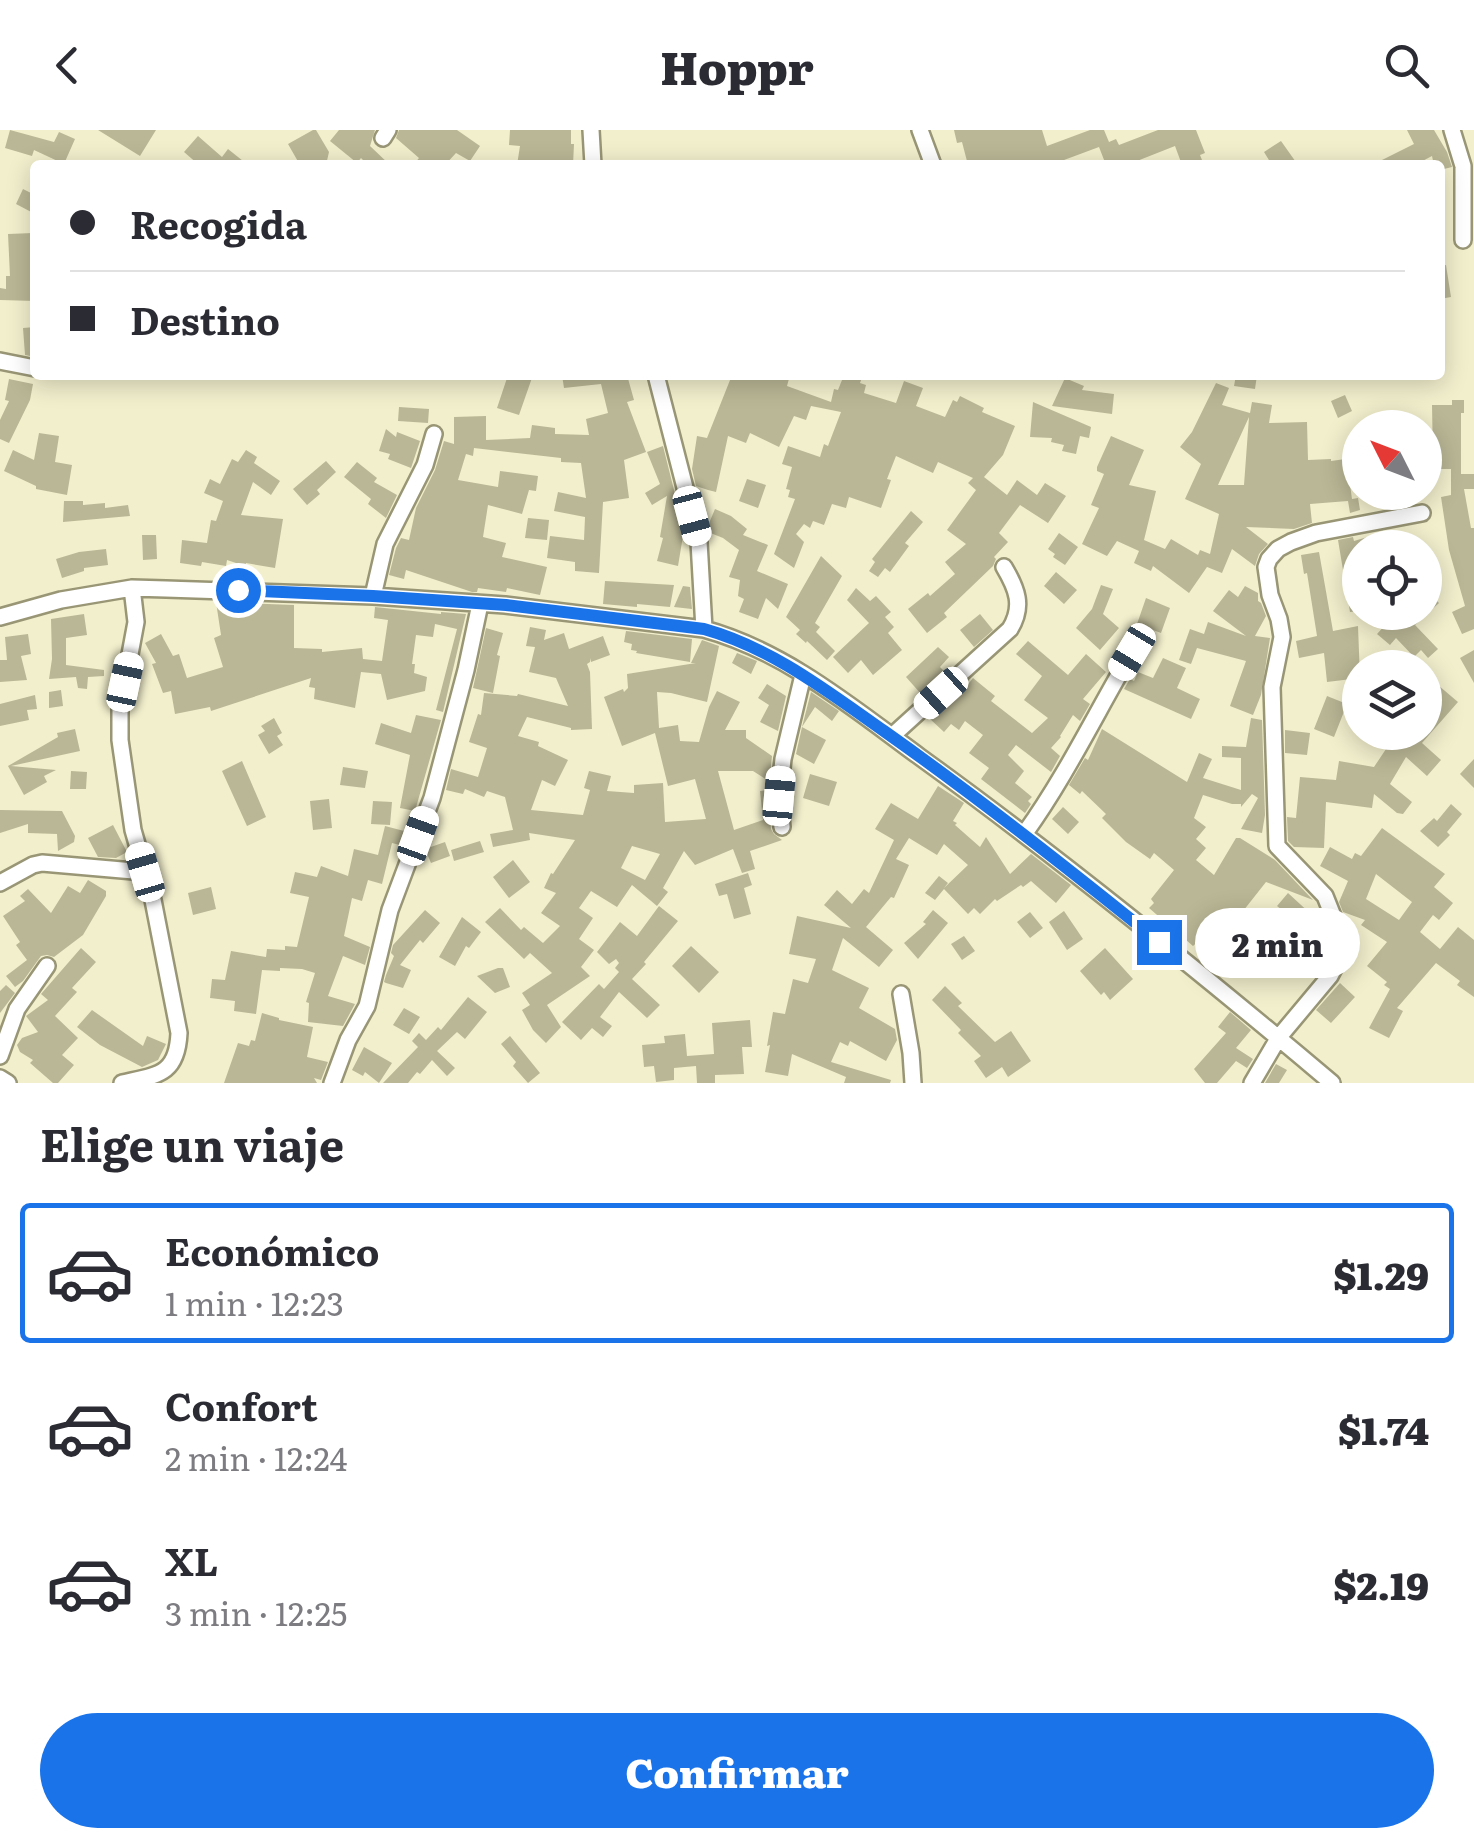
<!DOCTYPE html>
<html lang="es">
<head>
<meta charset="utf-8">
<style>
  body { margin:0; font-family:Literata,serif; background:#f2f2f3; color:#2b2b33; height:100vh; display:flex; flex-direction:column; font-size:38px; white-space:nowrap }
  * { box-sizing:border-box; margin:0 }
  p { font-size:32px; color:#7c7c81 }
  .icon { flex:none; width:55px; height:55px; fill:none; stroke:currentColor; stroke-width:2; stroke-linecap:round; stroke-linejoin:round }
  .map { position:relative; height:953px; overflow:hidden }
  .panel { display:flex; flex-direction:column; background:#fff; flex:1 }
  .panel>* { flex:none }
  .guide { position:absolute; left:30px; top:30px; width:1415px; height:220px; border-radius:10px; box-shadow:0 5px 25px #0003; display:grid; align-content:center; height:220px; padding:0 40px; background:#fff }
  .needle { width:65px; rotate:312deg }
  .buttons { position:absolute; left:1342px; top:280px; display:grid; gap:20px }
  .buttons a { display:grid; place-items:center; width:100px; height:100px; border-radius:50%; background:#fff; box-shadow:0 5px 25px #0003; font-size:50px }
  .end { position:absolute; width:45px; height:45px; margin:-22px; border:12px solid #1a73e8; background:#fff; box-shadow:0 0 0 5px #fff }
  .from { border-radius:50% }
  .bubble { position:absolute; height:70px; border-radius:35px; background:#fff; box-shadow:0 5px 25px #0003; font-size:32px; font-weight:800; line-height:70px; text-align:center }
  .car { position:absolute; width:30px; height:60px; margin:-30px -15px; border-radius:12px; box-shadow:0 0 8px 2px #0007; background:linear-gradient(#fff 24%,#345 0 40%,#fff 0 76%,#345 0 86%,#fff 0) }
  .guide b { display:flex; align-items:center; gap:35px; height:95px; font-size:38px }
  .guide b+b { border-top:2px solid #e1e1e2 }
  .guide i { width:25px; height:25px; background:#2b2b33 }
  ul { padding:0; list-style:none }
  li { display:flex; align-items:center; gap:30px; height:140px; margin:0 20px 15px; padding:0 20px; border:5px solid transparent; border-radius:10px }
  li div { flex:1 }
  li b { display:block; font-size:38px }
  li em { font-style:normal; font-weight:800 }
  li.on { border-color:#1a73e8 }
  li>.icon { width:90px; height:90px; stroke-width:1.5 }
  h2 { padding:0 40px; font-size:45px; line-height:120px }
  .cta { display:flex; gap:20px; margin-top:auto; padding:20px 40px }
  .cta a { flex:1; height:115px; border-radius:60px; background:#1a73e8; color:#fff; font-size:40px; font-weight:800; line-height:115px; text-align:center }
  header { display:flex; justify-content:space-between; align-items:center; height:130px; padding:0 40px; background:#fff; font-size:45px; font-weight:800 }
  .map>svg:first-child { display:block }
  .building { fill:#bab796; fill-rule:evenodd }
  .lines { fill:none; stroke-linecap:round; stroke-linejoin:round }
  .street-casing { stroke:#999676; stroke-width:20 }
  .street { stroke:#fff; stroke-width:15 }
  .route { stroke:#1a73e8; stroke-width:12 }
</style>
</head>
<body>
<header><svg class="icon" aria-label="back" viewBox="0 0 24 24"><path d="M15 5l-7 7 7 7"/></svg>Hoppr<svg class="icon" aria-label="search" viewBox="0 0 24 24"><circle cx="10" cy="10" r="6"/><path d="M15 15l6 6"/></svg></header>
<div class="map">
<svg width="1474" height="953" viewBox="0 0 1474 953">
  <rect width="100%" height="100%" fill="#f2efcd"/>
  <path class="building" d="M10,0L54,12L59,2L75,9L64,34L34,20L32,26L5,18Z
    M98,0H156L140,26Z
    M313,0H316L329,22L326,35H300L288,14Z
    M339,0H375L370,16L390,35H368L361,28L357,33L330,11Z
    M399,0H457L480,16L470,31L456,23L445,35H413L419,28L396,8Z
    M510,0H571V14H574L573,35H517L520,16L509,15Z
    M954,0H1042L1047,16L1090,0H1104L1109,12L1116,9L1119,15L1158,0H1196L1205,23L1200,25L1204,35H1182L1175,16L1137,31L1138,35H1106L1099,17L1056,33L1055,31L1043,35H968L962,12L957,13Z
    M1407,0H1434L1447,22L1452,37L1440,40V35H1434L1432,26L1415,35H1372L1414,14Z
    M198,6L222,27L228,19L248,35H199L184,22Z
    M1281,11L1298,35H1272L1264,22Z
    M23,59L35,65V84L16,74Z
    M33,103L35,171L0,170V158L6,159V146H10L8,104Z
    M1446,135L1451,167L1440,169V136Z
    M35,197V227L25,225L23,198Z
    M508,245H533L519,285L497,278Z
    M562,245H627L634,270L627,272L646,322L624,330L629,368L603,372L599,443L575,441V432L547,428L550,406L584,410L585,387L554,381L558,362L586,368L581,333L561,332V328L474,318L473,326L466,324L458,350L498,357L500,341L538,346L536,361L529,360L522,384L488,375L483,407L506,413L502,427L547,437L540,465L507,458L506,462L478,458L477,462H472L406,440L404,449L389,445L396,418L401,408L409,410L416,378L435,340L444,311L454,314V287L486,286V310L530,308L532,295L555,298V304L589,305L586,289L608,283L601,254L564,258Z
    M732,245H790L787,256L831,272L834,259L838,260L844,245H863L860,253L866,255L864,263L896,273L904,251L923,258L916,276L945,287L953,270L957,272L960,266L984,278L982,282L1015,296L1003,325L984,347L1007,365L1017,350L1037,365L1045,353L1066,366L1048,393L1020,375L999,403L1008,412L994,427L996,429L993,436L944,483L947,487L927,503L908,479L928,463L930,466L955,444L945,432L966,414L947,400L976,360L968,353L973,348L938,332L933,343L896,326L887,349L891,350L881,378L849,367L846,378L832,374L824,395L813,391L810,398L804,394L796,404L804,412L794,438L774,424L795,369L788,367L790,360L786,359L792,337L782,334L788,316L820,327L824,314L828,316L841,282L811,276L806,290L794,286L779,317L750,303L746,313L728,306L716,362L708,360L696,356L692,339L697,306L707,308Z
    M1236,245H1257L1255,259L1234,256Z
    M1065,248L1084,256L1082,260L1114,264L1112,284L1052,276Z
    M9,249L33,254L30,270L9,313L0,309V290L9,271L5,270Z
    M1216,253L1229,258L1222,275L1250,283L1252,272L1272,275L1269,293L1307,292L1308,330L1331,329V331L1360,327V345L1349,347L1352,369L1358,368L1360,380L1350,383L1348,371L1310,374L1312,393L1294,399L1246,397L1268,414L1259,424L1255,436L1232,419L1222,443L1207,437L1189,463L1153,436L1151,441L1134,433L1139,421L1117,411L1107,426L1082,414L1099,378L1091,375L1104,344L1097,341V337L1111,306L1144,320L1129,355L1156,361L1144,410L1165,419L1171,409L1198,425L1200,420L1210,424L1219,384L1185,369L1201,334L1180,317L1192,302ZM1249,287L1244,355H1218Z
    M1345,265L1352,281L1338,288L1331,271Z
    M1452,270H1464V283H1461V344H1474V359H1464L1471,398H1474V499L1462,504L1452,482L1465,476L1449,420L1441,367L1451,365V339H1434L1435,328H1433L1432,275H1452Z
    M1033,272L1091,297L1089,308L1080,306L1076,324L1062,321L1064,315L1051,312L1052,308L1030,307Z
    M399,277L429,279L428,293L398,291Z
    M386,299L396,307L397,302L420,311L411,338L388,329L390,324L379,321Z
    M39,303L59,306L55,332L72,335L67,365L36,359V356L4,341L13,320L34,330Z
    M663,316L684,400L678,436L657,431L663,408L660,407L667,366L652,375L645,363L660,354L647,322Z
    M246,320L257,327L254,333L280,351L271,365L253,352L241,385L283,389L275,438L246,433L245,436L227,430L226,436L202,432L201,436L180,433L182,410L207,413L211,390L216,391L223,371L204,363L210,349L220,354L232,329L238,332Z
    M326,331L336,342L317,360L320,364L307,375L293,359Z
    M357,332L377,348L374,352L397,365L386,388L368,374L371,369L344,347Z
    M747,349L766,355L758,378L739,371Z
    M64,371H83V375L105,373V378L128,375L130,386L63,392Z
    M715,379L731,386L747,399L743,405L768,415L757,441L788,454L778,479L766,468L758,489L739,482L744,469L738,466L740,450L729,447L739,420L723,408L708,402L707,398Z
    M911,381L923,392L905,413L909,416L890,442L885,438L878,447L869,441L875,432L872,429Z
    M528,388L549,390L547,410L525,408Z
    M1388,401L1391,418H1360V481L1350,482L1338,410L1353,407L1354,411Z
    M1059,403L1078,417L1065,435L1053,427L1055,424L1048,419Z
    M142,405H156L157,429L143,430Z
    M106,419L108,435L84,438V441L62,448L56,429L79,422Z
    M1319,422L1333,501L1358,496L1360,548L1327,552L1324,523L1299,528L1296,511L1317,506L1307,443L1304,444L1301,425Z
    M821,426L842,446L815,493L820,497L816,502L835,521L827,530L807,511L806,513L796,504L800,500L786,487Z
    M1056,442L1077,460L1064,474L1044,456Z
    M605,451L674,455L670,477L637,474V477L603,474Z
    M1101,455L1113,459L1103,484L1119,498L1100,520L1076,498L1092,479Z
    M683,456L690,457L692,479L674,477Z
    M1245,456L1258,463V471L1261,473L1266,486L1255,506L1270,508L1261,565L1253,585L1230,576L1246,531L1197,518L1191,534L1179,530L1190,499L1204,504L1208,492L1246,506L1213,481L1229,460L1238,467Z
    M856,458L870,471L876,466L891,482L885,487L894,497L888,503L902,520L873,545L861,530L848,543L833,527L869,493L847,470Z
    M1425,459L1439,473L1415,495L1438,519L1428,528L1421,520L1414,527L1396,508L1390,515L1377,504L1397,482H1425Z
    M1146,468L1170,478L1161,503L1137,494Z
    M216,472L294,475V518L322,519V522L362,518L363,529L382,531L388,490L374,488L375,477L441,484V482L466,484L443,582L436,580L457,499L435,494L433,507L416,505L412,534H415L414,543L427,547L425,561L387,570L381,544L361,542L355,578L314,569L315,558L309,557L311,548L211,581L210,577L175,584L171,561L163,563L152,534L156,533L145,513L161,504L173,526L179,524L187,548L223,537L214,508L221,505Z
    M84,484L87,505L66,508V535L104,540V546L88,547L87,559L78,558L76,547L49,549L52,529L51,489Z
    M980,484L993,500L974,517L960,500Z
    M530,497L546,500L544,510L564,503L569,519L603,506L610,525L591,532L590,528V532L587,534L590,542L592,599L571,600V598L527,587L518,606L539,612L538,616L568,630L555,656L542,650L531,680L583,685L590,660L584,658L589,641L611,646L607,661L634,663V655L663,653L665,692L706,689L695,649L668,656L655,603L622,616L604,567L623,559L624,562L628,558L627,544L696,533H691L702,510L719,516L707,572L671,563L657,562L659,598L678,595L680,611L699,612L709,577L717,561L740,572L725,600H746V608L772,626L770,645L767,650L753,641H718L734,700L763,690L760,661L768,660L771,699L774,704L782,710L750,721L755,739L742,743L733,719L695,735L684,721L663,758L668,762L657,776L632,755L617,777L591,761L579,778L593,788L579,809L594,820L581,837L590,846L547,875L561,897L546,913L533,900L522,880L530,875L522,863L552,843L530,823L524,829L485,792L500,778L521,800L524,797L543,813L560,796L541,783L556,763L544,758L551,743L553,744L575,710L529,703L530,710L493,717L490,704L513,700L505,667L487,661L484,667L465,659L463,664L446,660L451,639L478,647L487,618L469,612L478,584L481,585L484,563L517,566L518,564L568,576L556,548L529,542L535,517L526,516ZM632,716L660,724L645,750L621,738Z
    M486,498L503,503L497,525L500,526L493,563L473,558Z
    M626,501L692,509L690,532L636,523L637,521L631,520L632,514L624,512Z
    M28,504L31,524L21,526L27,550L0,552V530H7L5,507Z
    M1028,511L1068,545L1086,524L1106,542L1083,569L1090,574L1080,591L1073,585L1060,606L1061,607L1051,618L1060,626L1051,642L1016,615L1008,625L1024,641L1015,653L1032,667L1028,671L1031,674L1025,683L981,649L989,638L969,623L983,605L965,591L959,600L951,594L944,602L929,588L958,561L961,563L973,548L995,566L991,571L1032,603L1048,588L1024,570L1042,546L1016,524Z
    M938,517L949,527L940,537L945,542L921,564L906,547Z
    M1474,520V553L1460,528Z
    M737,523L757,531L751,544L732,533Z
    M1163,528L1186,538L1177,558L1200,569L1191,589L1124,559L1130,549L1134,551L1138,542L1153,548Z
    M1425,544L1458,572L1422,613L1441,630L1427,646L1406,627L1390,654L1412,672L1403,684L1397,683L1374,664L1372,678L1326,672L1324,718L1294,717L1288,711L1287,687L1296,688L1300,647L1336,650L1339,631L1374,637L1386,619L1378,614L1385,602H1425Z
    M767,554L786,566L778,601L760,592L769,575L758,568Z
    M61,560L63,576L49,578V562Z
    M811,562L839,581L832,591L815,577L802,597Z
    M35,565L37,579L27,580L29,590L0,596V574Z
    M1327,566L1347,574L1334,607L1314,599Z
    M416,585L441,590L415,681L400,678L410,625L375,614L381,593L411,603Z
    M274,588L282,603L277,606L283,615L269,624L258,605L265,601L261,596Z
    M1251,588L1262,590L1265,685L1262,703L1241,699L1258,668L1252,664L1241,677V674H1232L1203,665L1194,688L1206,697L1196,709L1206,718L1196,730L1214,745L1236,708H1240L1275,730L1313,770L1266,752L1236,790L1251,803L1230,827L1205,805L1193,816L1149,778L1154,773L1151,769L1174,740L1154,723L1150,729L1126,712L1102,688L1106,684L1082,661L1080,664L1069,655L1085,628L1088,630L1102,599L1187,652L1199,623L1212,629L1203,648L1241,660V628L1222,627V616L1246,617Z
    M802,597L826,610L814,634L796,624Z
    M75,599L80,621L11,636L56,640L44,646L47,652L24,665L8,636L58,607L57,603Z
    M1285,600L1310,603L1307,625L1285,623Z
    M1474,629V658L1460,644Z
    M242,631L266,687L247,696L222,641Z
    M343,637L368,641L365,658L340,655Z
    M71,641L87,642L86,659H70Z
    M810,644L837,652L829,676L803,668Z
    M938,656L964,673L953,691L957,693L955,695L980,717L986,707L1010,744L1031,724L1071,755L1056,773L1031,751L1023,757L1021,755L997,771L995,769L980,784L974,778L968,784L944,759L935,770L925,763L939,746L948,753L944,758L968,735L944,714L937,725L909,708L896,729L909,735L894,768L891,767L866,797L893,820L879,837L843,808L832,840L869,858L859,878L895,899L897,910L886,931L850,911L848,916L840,912L831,932L891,950L890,953H844L846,947L792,924L788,946L765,942L770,915L767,916L773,882L785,884L793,849L808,853L816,829L789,824L797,786L851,798L824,775L837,760L852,774L864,759L869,763L894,710L875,699L891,673L918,689Z
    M329,669L332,698L313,700L310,671Z
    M373,671L392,672L390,695L371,694Z
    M1451,674L1462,684L1447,702L1450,705L1438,717L1420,701L1434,688L1437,691Z
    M1063,677L1079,692L1068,704L1052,689Z
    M0,680L62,681L75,706L74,712L58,721L57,704L28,703V694L0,703Z
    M113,695L127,722L116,728L98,727L88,708Z
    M385,696L404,701L400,715L392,713L382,754L368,750L362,771L352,768L344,806L370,817L365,835L343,826L328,866L355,874L343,896L308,892L309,873L306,872L315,843L302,839L280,838V841L262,840L256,884L234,881L235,871L210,868L212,849L225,850L231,821L266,827L267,819L285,820V816L297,817L309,767L290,763L295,742L317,747L321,736L348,746L354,719L378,725Z
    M1382,698L1445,744L1434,757L1453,773L1439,790L1433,785L1420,802L1440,819L1458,797L1474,810V867L1457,855L1460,851L1436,833L1397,878L1403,881L1389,908L1369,898L1390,859L1384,855L1387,852L1367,836L1387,812L1361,795L1365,790L1343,782L1339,772L1348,751L1320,736L1330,717L1352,729L1355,723L1361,726ZM1376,744L1412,772L1399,790L1366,769Z
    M480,711L484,722L454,731L451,720Z
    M445,712L450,726L431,733L425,719Z
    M513,730L530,752L509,768L493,747Z
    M748,743L752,755L744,758L751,784L734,789L727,764L719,766L715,754Z
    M88,750L106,761V766L83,805L54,827L47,825L41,826L23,851L15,857L6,846L27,830L16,815L20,812L3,786L25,771L20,766L28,759L51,783L68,756L80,763Z
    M211,757L216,779L193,785L188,763Z
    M1288,763L1325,797L1331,812L1319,829L1293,806L1302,796L1277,776Z
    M659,776L678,791L644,832L646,834L632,849L660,875L647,888L619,862L600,887L612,896L603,907L592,898L581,910L562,892L599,854L604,859L619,842L615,838L619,833L616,829L609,834L597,822L620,792L637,806Z
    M425,780L440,793L423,813L420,810L400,835L411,840L403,858L386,853L384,852L386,845L394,826L391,823L393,815Z
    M933,780L948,793L918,829L904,813L926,794L923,792Z
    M1064,781L1083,809L1067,820L1049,792Z
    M1030,782L1043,798L1030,808L1017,792Z
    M462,787L481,802L469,818L466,816L455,836L439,827Z
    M964,806L975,821L962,830L951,814Z
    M691,816L719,842L699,863L672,836Z
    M81,818L96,832L72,858L77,862L55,886L78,908L62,925L74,935L58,953H53L30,933L33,930L20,922L17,915L22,908L38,902L26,886L48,870L41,864Z
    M1105,818L1133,849L1110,870L1104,862L1101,865L1080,841Z
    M498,838H503L510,857L495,863L477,846Z
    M1340,853L1355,867L1331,893L1316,880Z
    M6,855L15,863L0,883V861Z
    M945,856L962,873L958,876L995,912L1011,901L1031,931L1008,947L1002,937L986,948L974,931L981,926L958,903L961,900L932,870Z
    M468,867L487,882L465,909L457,902L437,921L455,938L447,946L432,930L420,944L417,942L408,953H383L418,917L412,911L419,903L426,910L438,897L441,900Z
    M404,878L420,887L409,904L393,895Z
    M92,880L143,916L147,906L166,914L158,930L142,937L100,915L77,897Z
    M1230,882L1251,900L1236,918L1253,929L1247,938L1236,931L1217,953H1205L1194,939L1226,903L1218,897Z
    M262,883L279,888V890L313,897L307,927L328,932L321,950L314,948L317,953H224L238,913L249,916L251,910L255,911Z
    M750,890L752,917H742L744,944L715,945V953H697L696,936L674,938V950L656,952L654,936L644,937L642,915L665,913L664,906L685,904L687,926L714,924L712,893Z
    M510,906L540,943L528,953L513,936L516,932L501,914Z
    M364,917L392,933L379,953L365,942L363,946L352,940Z
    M1276,934L1287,940L1279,953H1265Z"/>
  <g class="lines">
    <defs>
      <path id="street" d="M591,0L593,35
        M920,0L933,35
        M1452,0L1463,36V110
        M383,8L388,0
        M0,231L35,238
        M656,245L699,412L704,499
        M373,466L385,414L425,335L434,304
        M0,487L61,470L132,458L166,459L373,466L505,475L704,499C785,521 853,578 920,627C1061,729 1198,840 1332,953
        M892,606L1010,499C1024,476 1017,459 1004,437
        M782,697L779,666L783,629L803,545
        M1025,703C1066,646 1096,583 1132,522
        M0,753L33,735L42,733L145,742
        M901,864L911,923L913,953
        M0,926L17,879L47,836
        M0,948L8,953
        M122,953C158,945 177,945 179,903L153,770L133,700L120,610V578L136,492L132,458
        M332,953L348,910L367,876L390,780L432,668L466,540L480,474
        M1252,953L1279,907L1330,846L1339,829L1343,811L1325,766L1277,716L1272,557L1282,507L1279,489L1270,465L1266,437L1269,429L1278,419L1291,412L1316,403L1422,383"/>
    </defs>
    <use href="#street" class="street-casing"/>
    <use href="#street" class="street"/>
  </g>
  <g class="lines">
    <path class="route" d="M238,460L373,466L506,475L704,499C772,518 827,561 884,601C979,668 1069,739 1159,812"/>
  </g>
</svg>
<div class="buttons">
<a><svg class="needle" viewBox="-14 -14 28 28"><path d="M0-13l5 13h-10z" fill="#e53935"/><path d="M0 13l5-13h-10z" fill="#7c7c81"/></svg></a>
<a><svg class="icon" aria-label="locate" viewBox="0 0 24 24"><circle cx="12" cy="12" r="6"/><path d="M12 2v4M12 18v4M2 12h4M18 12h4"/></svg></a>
<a><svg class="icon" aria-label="layers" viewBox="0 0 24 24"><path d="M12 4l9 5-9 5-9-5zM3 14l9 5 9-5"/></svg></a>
</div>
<i class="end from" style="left:238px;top:460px"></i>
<i class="end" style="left:1159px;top:812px"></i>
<div class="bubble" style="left:1195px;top:778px;width:165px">2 min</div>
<i class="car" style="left:692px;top:386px;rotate:165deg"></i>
<i class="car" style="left:1132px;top:522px;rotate:211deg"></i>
<i class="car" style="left:125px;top:552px;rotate:12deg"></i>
<i class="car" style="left:941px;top:563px;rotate:228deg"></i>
<i class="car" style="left:779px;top:666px;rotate:5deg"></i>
<i class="car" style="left:418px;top:706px;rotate:20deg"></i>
<i class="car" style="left:145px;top:742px;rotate:344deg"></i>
<div class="guide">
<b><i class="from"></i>Recogida</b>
<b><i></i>Destino</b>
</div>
</div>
<section class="panel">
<h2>Elige un viaje</h2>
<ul>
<li class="on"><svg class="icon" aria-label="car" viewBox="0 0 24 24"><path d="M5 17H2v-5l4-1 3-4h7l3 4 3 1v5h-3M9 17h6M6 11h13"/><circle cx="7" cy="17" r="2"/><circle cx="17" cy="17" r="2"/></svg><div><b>Económico</b><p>1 min · 12:23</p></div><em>$1.29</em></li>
<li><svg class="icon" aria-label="car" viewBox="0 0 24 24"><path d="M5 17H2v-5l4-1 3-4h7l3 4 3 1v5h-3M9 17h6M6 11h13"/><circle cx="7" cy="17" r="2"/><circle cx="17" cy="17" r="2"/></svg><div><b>Confort</b><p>2 min · 12:24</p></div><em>$1.74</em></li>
<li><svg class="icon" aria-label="car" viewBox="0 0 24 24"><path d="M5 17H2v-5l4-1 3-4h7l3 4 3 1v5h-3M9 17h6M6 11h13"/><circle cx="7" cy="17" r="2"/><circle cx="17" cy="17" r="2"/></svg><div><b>XL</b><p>3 min · 12:25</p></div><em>$2.19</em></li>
</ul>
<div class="cta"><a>Confirmar</a></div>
</section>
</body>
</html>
